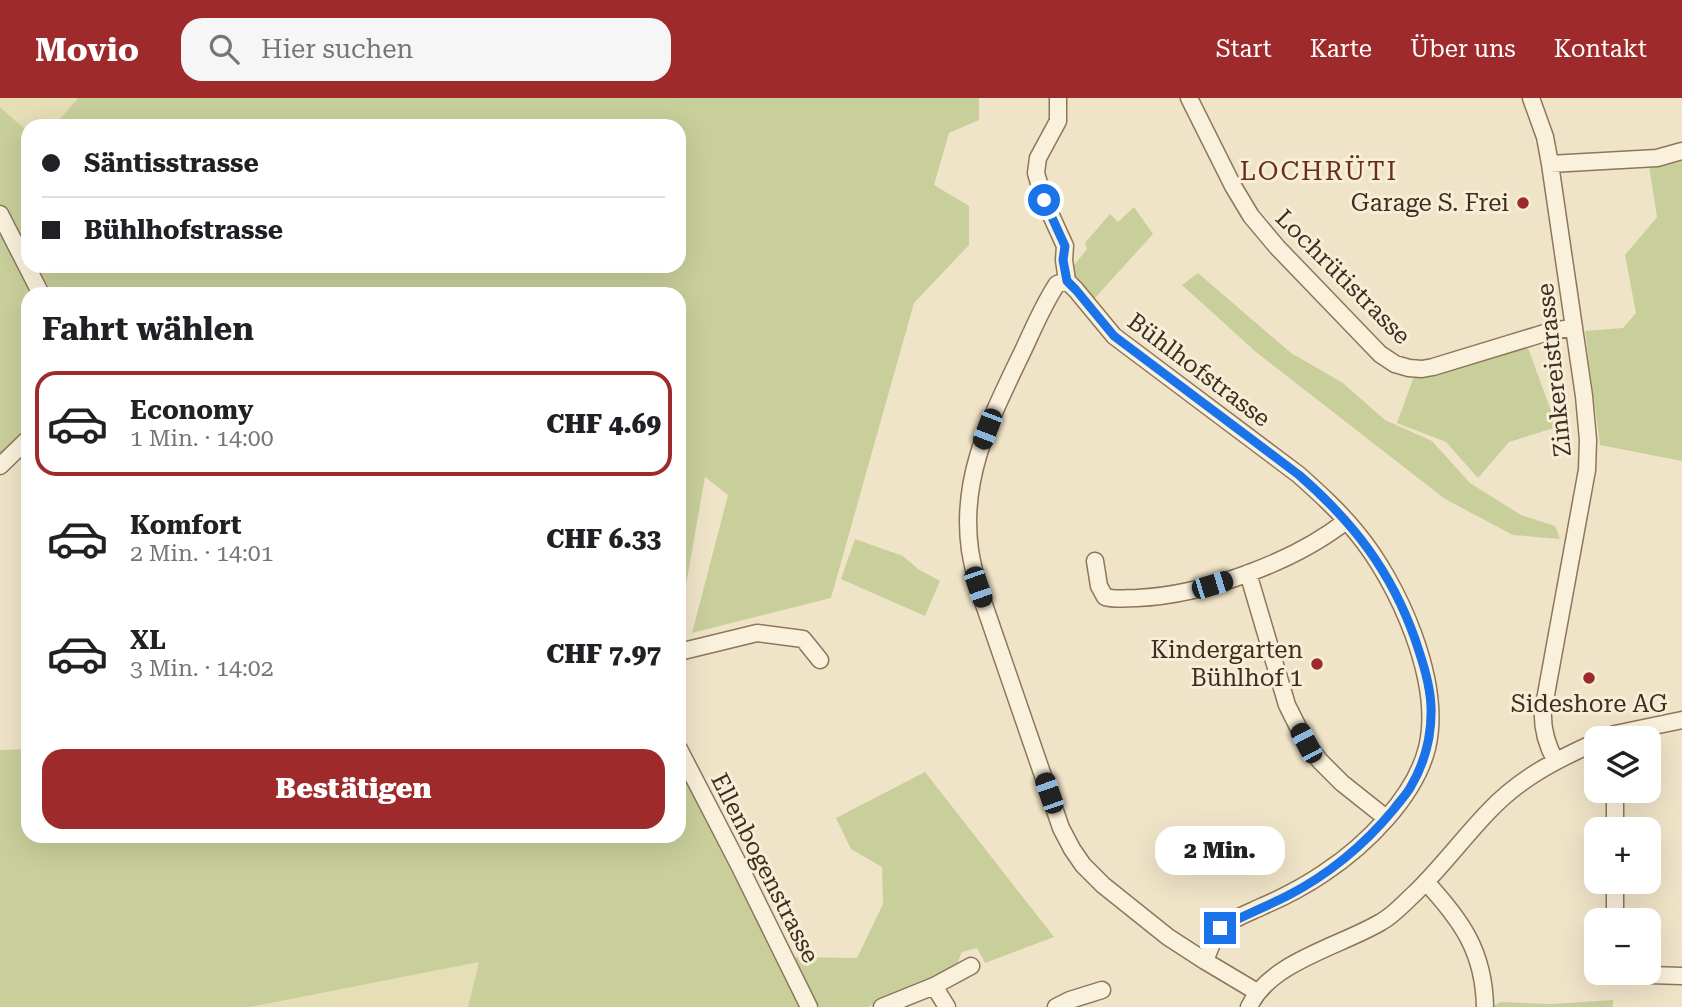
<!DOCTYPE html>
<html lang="de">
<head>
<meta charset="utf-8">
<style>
  body { margin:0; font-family:"Roboto Serif",serif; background:#f6f6f6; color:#202124; height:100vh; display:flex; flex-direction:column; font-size:26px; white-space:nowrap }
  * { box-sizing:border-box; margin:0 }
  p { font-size:23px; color:#757577 }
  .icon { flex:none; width:38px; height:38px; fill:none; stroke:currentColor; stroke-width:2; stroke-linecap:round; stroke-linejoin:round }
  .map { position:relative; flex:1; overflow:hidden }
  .sheet { position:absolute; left:21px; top:189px; width:665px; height:556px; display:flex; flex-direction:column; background:#fff; border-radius:21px; box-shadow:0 7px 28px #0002 }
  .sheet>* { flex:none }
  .top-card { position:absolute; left:21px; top:21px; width:665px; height:154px; border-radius:21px; box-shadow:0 7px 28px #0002; display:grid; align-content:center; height:154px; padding:0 21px; background:#fff }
  .buttons { position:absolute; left:1584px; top:628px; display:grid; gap:14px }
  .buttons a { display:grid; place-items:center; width:77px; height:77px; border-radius:14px; background:#fff; box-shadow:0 7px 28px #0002; font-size:35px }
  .end { position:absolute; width:32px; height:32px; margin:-16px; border:9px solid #1a73e8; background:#fff; box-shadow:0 0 0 4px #fff }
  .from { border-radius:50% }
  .bubble { position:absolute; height:49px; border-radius:21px; background:#fff; box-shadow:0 7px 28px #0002; font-size:23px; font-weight:800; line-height:49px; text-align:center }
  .car { position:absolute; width:21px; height:42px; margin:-21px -10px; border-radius:9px; box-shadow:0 0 5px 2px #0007; background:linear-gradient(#222 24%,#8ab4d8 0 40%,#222 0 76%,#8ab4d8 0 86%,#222 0) }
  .top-card b { display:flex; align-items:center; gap:24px; height:66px; font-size:26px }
  .top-card b+b { border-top:2px solid #e0e0e0 }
  .top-card i { width:18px; height:18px; background:#202124 }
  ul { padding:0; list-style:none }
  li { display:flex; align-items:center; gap:21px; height:105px; margin:0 14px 10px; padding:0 7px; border:4px solid transparent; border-radius:21px }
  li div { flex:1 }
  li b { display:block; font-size:26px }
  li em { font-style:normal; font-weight:800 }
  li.selected { border-color:#9e2a2b }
  li>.icon { width:63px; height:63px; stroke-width:1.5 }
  h2 { padding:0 21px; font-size:32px; line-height:84px }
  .cta { display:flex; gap:14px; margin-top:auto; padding:14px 21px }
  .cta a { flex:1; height:80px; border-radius:21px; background:#9e2a2b; color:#fff; font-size:28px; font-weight:800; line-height:80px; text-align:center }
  header { display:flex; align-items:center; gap:42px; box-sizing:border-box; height:98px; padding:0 35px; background:#9e2a2b; color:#fff }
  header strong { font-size:33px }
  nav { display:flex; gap:38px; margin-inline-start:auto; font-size:24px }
  .search { width:490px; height:63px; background:#f6f6f6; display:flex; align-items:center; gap:18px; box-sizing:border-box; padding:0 24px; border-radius:21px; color:#757577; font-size:26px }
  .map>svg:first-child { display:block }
  .farmland { fill:#e6deb5 }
  .green { fill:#c9cf9b }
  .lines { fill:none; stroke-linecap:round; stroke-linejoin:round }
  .minor-casing { stroke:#8d765c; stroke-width:19 }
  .minor { stroke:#faf1dc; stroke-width:16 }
  .route { stroke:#1a73e8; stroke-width:9 }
  .poi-dot { fill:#9e2a2b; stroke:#f7eed8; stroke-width:2.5 }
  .labels { text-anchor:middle; stroke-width:6; stroke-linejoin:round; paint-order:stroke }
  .poi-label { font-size:24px; fill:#3d2e20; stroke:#f7eed8; text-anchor:end }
  .street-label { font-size:24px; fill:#3d2e20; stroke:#f7eed8 }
  .neighbourhood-label { font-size:26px; letter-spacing:2px; fill:#6b2e1e; stroke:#f7eed8 }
</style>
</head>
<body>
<header>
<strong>Movio</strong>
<div class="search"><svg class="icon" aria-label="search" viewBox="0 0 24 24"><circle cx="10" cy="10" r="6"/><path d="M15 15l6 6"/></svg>Hier suchen</div>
<nav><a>Start</a><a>Karte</a><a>Über uns</a><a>Kontakt</a></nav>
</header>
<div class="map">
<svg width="1682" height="909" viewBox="0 0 1682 909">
  <rect width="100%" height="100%" fill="#f0e4c8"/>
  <path class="farmland" d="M0,0H78L54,28H28V34L0,9Z
    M479,864L468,909H250Z"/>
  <path class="green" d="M78,0H979V22L949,35L934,87L969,108V147L914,205L831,500L692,535L728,397L705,379L679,526V196H28V385L19,357L0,361V9L28,34V168H679V28H54Z
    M1682,62V363L1600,347L1585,233L1623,230L1636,215L1625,157L1657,119L1649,68Z
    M1134,109L1153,136L1094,201L1080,186L1071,171L1087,151L1085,145L1110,116L1118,124Z
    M1198,175L1291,255L1343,285L1385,322L1432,343L1470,385L1521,417L1555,428L1560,441L1513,437L1445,401L1256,254L1182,187Z
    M1528,250L1557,329L1509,344L1478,380L1446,344L1397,325L1414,278H1433Z
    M855,441L903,458L918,471L940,483L925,518L841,481Z
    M28,651V738H679V660L801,909H468L479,864L250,909H0V652Z
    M925,674L1054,839L985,865L977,850L962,854L955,870L868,909H816L793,859L857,860L883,806L882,769L851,751L836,720Z
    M1613,902V909H1490L1501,904L1551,906Z"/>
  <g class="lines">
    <defs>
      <path id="minor" d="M1058,0V23L1038,60L1036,75L1044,102L1065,148L1064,162L1067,183
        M1189,0L1233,88L1251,118L1277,149L1380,256L1395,266L1409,270L1422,271L1433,269L1548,234L1574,229
        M1531,0L1545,39L1550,66L1584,298L1588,342L1587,372L1543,613C1542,630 1547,647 1555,662
        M1550,66L1657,60L1682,53
        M0,116L41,196
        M0,368L28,341
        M1095,463L1099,488L1105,499C1116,502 1126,500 1137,500C1204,497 1294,464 1346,423
        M1248,475L1287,607L1306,645L1320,663L1342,685L1386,720
        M679,554L757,535L803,541L820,562
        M1604,640L1615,636L1682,622
        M679,651L740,769L809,909
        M1615,732V693
        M1426,784C1462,823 1484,854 1485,909
        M1615,822V784
        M1205,863L1168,839L1103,787L1083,767L1072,751L1061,730L978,489C975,477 972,464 970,452C960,381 989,324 1018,263C1031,237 1041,210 1057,186L1067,183L1076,192L1114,238L1299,377C1319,395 1339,413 1356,434C1398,484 1443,584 1427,650C1415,699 1365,748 1324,775C1305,788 1284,799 1263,808C1253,813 1229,822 1221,830C1215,836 1208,855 1205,863L1257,894
        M1615,875V876L1682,878
        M934,888L947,909
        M882,909L934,888L971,868
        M1056,909L1070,902L1102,892
        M1249,909C1269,864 1341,848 1381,824C1394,817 1403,806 1414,796C1441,770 1463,740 1489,713C1520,680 1556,662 1596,644"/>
    </defs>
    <use href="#minor" class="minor-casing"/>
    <use href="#minor" class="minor"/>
  </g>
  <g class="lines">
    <path class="route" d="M1044,102L1065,148L1063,162L1067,183L1076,192L1114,238L1299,377C1353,424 1391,473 1415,541C1422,562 1430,585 1431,608C1432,636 1425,665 1410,690C1406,697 1399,704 1394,711C1365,746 1328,777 1287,798C1265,809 1242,818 1220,830"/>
  </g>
  <g class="poi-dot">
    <circle cx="1523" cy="105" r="7"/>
    <circle cx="1317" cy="566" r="7"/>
    <circle cx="1589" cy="580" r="7"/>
  </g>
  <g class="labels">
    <g class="poi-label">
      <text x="1509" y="113">Garage S. Frei</text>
      <text x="1303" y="560">Kindergarten<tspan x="1303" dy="28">Bühlhof 1</tspan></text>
      <text x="1589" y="614" text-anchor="middle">Sideshore AG</text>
    </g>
    <g class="street-label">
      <text transform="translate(1343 179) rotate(45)" y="8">Lochrütistrasse</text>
      <text transform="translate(1199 272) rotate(37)" y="8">Bühlhofstrasse</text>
      <text transform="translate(1554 272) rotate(-96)" y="8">Zinkereistrasse</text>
      <text transform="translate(765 770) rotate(63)" y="8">Ellenbogenstrasse</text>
    </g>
    <g class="neighbourhood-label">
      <text x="1319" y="82">LOCHRÜTI</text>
    </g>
  </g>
</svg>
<div class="buttons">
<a><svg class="icon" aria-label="layers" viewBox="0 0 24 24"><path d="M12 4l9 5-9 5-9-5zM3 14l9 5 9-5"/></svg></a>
<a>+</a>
<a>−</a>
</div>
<i class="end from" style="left:1044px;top:102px"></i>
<i class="end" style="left:1220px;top:830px"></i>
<div class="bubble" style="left:1155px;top:728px;width:130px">2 Min.</div>
<i class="car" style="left:987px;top:331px;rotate:201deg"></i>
<i class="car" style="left:1212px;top:487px;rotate:73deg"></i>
<i class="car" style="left:978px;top:489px;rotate:161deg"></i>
<i class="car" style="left:1306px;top:645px;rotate:332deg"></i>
<i class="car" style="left:1049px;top:695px;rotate:341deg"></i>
<div class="top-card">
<b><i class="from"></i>Säntisstrasse</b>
<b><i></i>Bühlhofstrasse</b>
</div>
<section class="sheet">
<h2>Fahrt wählen</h2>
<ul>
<li class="selected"><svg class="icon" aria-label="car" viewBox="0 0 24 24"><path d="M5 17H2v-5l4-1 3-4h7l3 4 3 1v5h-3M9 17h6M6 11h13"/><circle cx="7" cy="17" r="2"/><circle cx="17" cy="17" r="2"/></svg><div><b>Economy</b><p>1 Min. · 14:00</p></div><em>CHF 4.69</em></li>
<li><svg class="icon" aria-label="car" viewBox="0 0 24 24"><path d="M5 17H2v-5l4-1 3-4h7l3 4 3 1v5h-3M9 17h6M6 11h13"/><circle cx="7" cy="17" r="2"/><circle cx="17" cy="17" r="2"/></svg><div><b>Komfort</b><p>2 Min. · 14:01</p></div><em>CHF 6.33</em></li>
<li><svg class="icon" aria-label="car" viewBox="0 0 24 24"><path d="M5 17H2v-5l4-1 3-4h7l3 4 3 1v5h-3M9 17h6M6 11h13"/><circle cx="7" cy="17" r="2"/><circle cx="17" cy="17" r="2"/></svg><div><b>XL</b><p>3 Min. · 14:02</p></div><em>CHF 7.97</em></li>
</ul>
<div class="cta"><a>Bestätigen</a></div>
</section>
</div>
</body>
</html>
